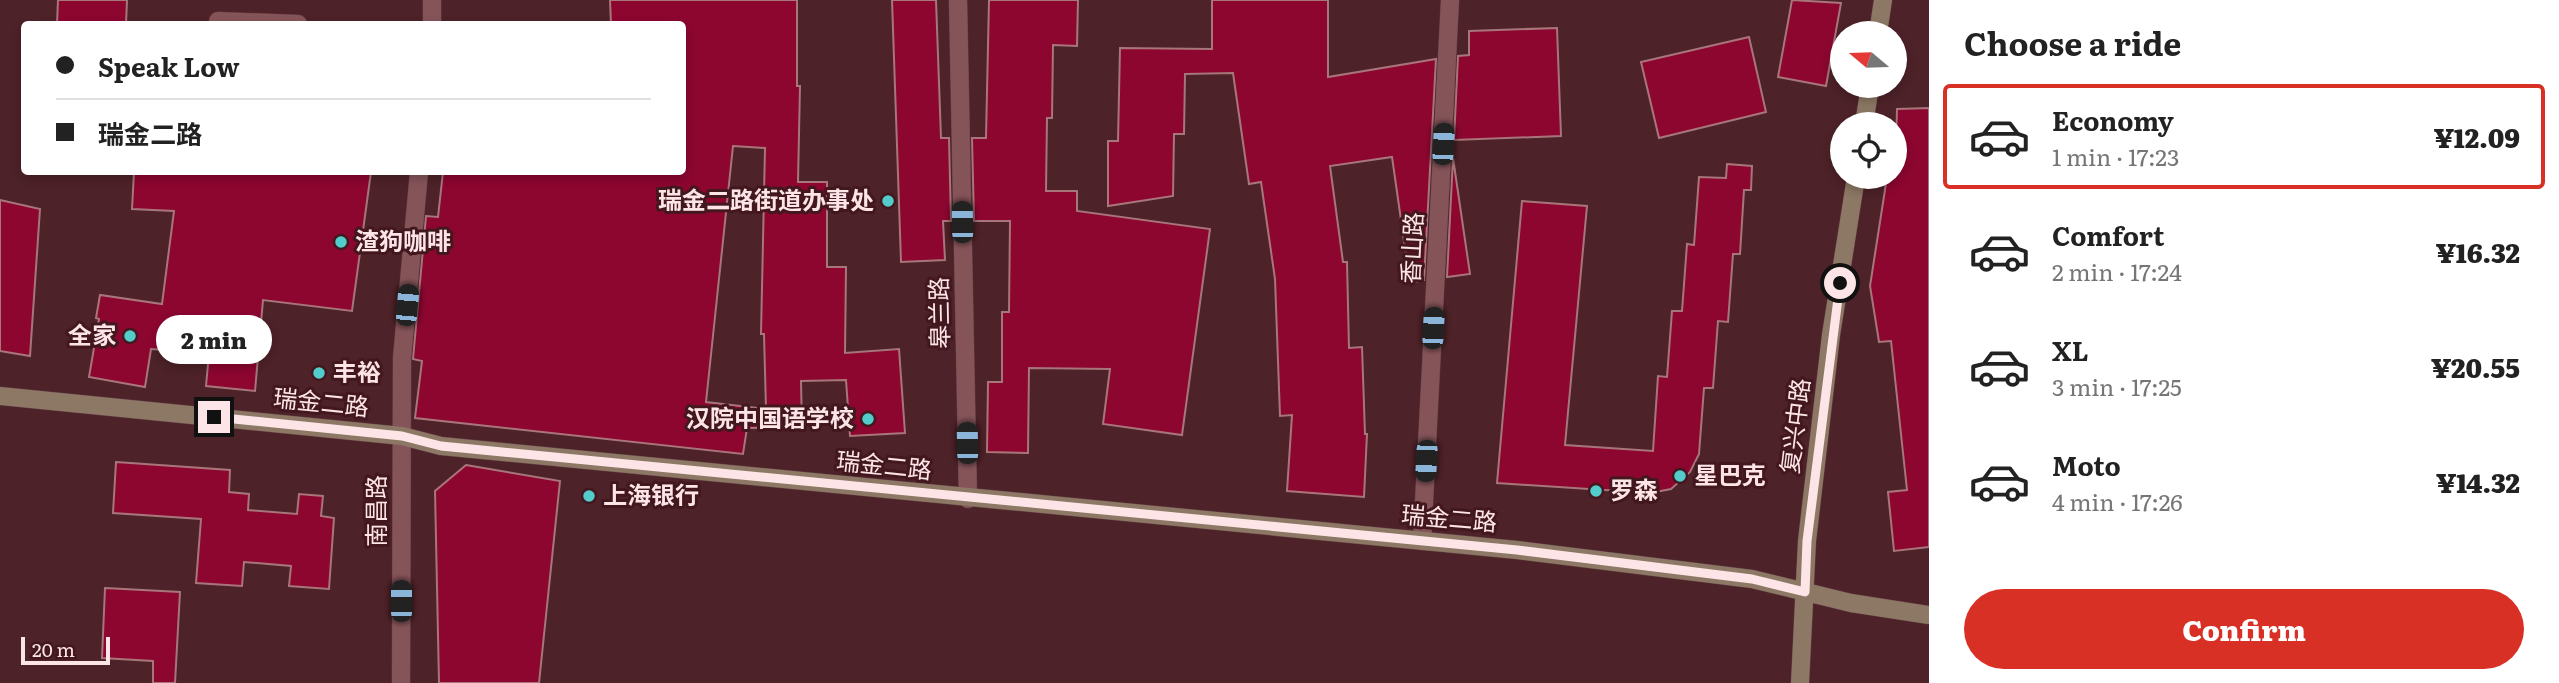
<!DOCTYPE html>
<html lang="en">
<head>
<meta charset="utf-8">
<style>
  body { margin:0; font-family:Literata,"Noto Sans SC",serif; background:#f6f6f6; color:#222; height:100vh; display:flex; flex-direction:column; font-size:26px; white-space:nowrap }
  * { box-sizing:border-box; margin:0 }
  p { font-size:23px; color:#767676 }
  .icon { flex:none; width:38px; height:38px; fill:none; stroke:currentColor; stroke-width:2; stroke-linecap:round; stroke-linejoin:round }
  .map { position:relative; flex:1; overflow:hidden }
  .details { display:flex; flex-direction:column; background:#fff; width:630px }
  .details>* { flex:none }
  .banner { position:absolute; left:21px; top:21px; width:665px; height:154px; border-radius:7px; box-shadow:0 4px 10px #0003; display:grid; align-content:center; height:154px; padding:0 35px; background:#fff }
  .needle { width:46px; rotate:289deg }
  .buttons { position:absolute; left:1830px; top:21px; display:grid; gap:14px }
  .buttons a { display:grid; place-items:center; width:77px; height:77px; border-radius:50%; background:#fff; box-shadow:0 4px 10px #0003; font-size:35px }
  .scale { position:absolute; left:21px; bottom:18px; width:89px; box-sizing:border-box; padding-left:7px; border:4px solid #fde5e7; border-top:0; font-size:19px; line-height:24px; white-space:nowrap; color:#fde5e7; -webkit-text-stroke:5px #42181e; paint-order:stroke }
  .end { position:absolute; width:32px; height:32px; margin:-16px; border:9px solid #fde5e7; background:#111; box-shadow:0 0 0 4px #111 }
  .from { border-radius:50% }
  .bubble { position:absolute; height:49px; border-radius:24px; background:#fff; box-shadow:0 4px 10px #0003; font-size:23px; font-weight:800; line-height:49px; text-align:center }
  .car { position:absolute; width:21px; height:42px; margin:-21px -10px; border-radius:9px; box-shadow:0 0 5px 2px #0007; background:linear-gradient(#222 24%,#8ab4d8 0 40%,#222 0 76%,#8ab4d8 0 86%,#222 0) }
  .banner b { display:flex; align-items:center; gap:24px; height:66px; font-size:26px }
  .banner b+b { border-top:2px solid #e0e0e0 }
  .banner i { width:18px; height:18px; background:#222 }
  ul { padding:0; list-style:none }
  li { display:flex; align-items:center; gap:21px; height:105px; margin:0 14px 10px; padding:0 21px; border:4px solid transparent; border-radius:7px }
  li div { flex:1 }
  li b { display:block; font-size:26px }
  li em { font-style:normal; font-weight:800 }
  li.current { border-color:#d93025 }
  li>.icon { width:63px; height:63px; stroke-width:1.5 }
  h2 { padding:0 35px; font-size:32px; line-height:84px }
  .cta { display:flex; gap:14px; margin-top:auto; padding:14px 35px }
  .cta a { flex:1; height:80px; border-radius:42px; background:#d93025; color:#fff; font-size:28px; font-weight:800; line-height:80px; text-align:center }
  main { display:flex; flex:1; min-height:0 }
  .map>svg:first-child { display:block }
  .building { fill:#8c0630; stroke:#a8757a; stroke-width:2; fill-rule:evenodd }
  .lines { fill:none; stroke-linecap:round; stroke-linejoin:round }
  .lane-casing { stroke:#623e44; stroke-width:19 }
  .street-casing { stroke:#623e44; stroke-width:19 }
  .secondary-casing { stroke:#623e44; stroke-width:19 }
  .lane { stroke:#855459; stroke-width:18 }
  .street { stroke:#855459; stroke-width:18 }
  .secondary { stroke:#8c7864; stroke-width:18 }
  .route { stroke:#fde5e7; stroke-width:9 }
  .poi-dot { fill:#53cdcb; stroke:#42181e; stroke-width:2.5 }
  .labels { text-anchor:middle; stroke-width:6; stroke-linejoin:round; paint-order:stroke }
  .poi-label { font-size:24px; font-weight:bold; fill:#fde5e7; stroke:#42181e; text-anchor:start }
  .street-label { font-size:24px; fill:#fde5e7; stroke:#42181e }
</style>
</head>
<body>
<main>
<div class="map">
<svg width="1929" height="683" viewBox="0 0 1929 683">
  <rect width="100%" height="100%" fill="#4d2228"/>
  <path class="building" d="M58,0H127L126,24H57Z
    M610,0H797V86H800L798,182H827V267H846L845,353L899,349L905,433L850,436L846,380L801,381L802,427L747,428L743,454L415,418L422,361L413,359L426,216L438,217L443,172H682V24H611ZM733,146L765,148L761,334H764L766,409L706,402Z
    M892,0H936L941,138H949L951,221H943L945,260L901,262Z
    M989,0H1078L1077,46L1053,45L1052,118H1047L1046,191H1077V211L1210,229L1182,435L1103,424L1110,369L1029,368L1028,453L987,452L988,382H1002V312H1009L1010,221H974L972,138H986Z
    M1212,0H1328V77L1436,59L1424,280L1410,283L1392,157L1330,166L1343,262H1347L1349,348L1362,347L1365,434H1367L1364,497L1287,491L1292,415L1280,416L1275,279L1261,182L1249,184L1233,73L1185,74L1184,134H1174L1173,196L1108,206V141H1118L1120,48L1212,49Z
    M1792,0L1841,3L1826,86L1778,77Z
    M1557,28L1561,136L1454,140L1458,56L1469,55V31Z
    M1749,37L1766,112L1659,138L1641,62Z
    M1929,108V547L1894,551L1888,492L1907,490L1891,341L1879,342L1870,286L1887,177H1895L1897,109Z
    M1453,158L1470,274L1447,277Z
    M1727,164L1752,166L1751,190H1744L1740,254H1733L1728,322L1718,321L1713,388H1704L1699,454L1690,472L1671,489L1650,493L1497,483L1522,201L1587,206L1565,445L1653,451L1658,376L1667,377L1672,311H1682L1687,244L1694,245L1699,177L1726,178Z
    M134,172H371L352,311L263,300L255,391L206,386L209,353L151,349L145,387L89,377L99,319L96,318L100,295L162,304L174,211L132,209Z
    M0,200L40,209L30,356L0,351Z
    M116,462L230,470L229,492L249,494L248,510L297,514L299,494L323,496L321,516L334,518L329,589L289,586L291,566L244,562L242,586L196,583L201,519L113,513Z
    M466,465L560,481L539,683H439L435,491Z
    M105,588L180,592L175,683H153V661L102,658Z"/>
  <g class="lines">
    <defs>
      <path id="lane" d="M218,21L298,24"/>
      <path id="street" d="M432,0V24
        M958,0L968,499
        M1422,541L1450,0
        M401,683L402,358L419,172"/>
      <path id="secondary" d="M1878,33L1883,0
        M1864,124L1870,86
        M0,396L402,436L441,446L1517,550L1752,579L1851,603L1929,615
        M1800,683L1807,541L1831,335L1856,177"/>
    </defs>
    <use href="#lane" class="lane-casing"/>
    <use href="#street" class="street-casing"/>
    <use href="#secondary" class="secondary-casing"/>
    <use href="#lane" class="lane"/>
    <use href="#street" class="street"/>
    <use href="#secondary" class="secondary"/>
  </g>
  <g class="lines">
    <path class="route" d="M214,417L402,436L441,446L1517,550L1752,579L1805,592L1807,541L1840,283"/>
  </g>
  <g class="poi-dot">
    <circle cx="888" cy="201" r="7"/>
    <circle cx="341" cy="242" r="7"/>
    <circle cx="130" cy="336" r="7"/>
    <circle cx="319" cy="373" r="7"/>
    <circle cx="868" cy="419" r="7"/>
    <circle cx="1680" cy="476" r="7"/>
    <circle cx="1596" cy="491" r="7"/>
    <circle cx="589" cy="496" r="7"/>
  </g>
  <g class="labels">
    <g class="poi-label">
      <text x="874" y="209" text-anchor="end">瑞金二路街道办事处</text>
      <text x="355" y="250">渣狗咖啡</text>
      <text x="116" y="344" text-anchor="end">全家</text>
      <text x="333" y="381">丰裕</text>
      <text x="854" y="427" text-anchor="end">汉院中国语学校</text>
      <text x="1694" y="484">星巴克</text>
      <text x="1610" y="499">罗森</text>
      <text x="603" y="504">上海银行</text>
    </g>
    <g class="street-label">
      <text transform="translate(1413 248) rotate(-87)" y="8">香山路</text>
      <text transform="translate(940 313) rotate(-91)" y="8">皋兰路</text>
      <text transform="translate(321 403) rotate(6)" y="8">瑞金二路</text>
      <text transform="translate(1796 426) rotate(-83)" y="8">复兴中路</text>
      <text transform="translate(884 466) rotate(6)" y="8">瑞金二路</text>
      <text transform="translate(377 511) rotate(-90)" y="8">南昌路</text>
      <text transform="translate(1449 519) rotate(5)" y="8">瑞金二路</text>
    </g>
  </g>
</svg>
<div class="buttons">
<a><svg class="needle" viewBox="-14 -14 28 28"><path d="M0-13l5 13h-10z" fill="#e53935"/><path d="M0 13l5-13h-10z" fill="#767676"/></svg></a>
<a><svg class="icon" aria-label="locate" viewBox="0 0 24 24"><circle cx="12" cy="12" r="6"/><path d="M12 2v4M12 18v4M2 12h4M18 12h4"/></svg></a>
</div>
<div class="scale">20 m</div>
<i class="end from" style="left:1840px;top:283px"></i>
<i class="end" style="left:214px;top:417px"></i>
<div class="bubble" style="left:156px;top:315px;width:116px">2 min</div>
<i class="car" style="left:1443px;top:144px;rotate:3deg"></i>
<i class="car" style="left:962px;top:222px;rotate:359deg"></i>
<i class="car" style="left:407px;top:305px;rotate:5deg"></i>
<i class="car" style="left:1433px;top:328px;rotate:3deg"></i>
<i class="car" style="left:967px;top:443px;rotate:359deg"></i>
<i class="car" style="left:1426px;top:461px;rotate:183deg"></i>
<i class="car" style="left:401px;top:601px;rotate:0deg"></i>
<div class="banner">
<b><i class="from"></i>Speak Low</b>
<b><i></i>瑞金二路</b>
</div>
</div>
<section class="details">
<h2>Choose a ride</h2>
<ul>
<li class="current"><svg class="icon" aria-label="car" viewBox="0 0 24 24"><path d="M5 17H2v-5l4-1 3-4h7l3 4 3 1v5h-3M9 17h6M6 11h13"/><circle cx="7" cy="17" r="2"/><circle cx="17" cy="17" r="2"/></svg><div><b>Economy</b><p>1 min · 17:23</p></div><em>¥12.09</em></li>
<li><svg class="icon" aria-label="car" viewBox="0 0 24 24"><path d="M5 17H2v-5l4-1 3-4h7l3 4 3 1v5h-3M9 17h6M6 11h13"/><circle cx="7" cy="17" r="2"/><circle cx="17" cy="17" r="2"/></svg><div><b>Comfort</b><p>2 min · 17:24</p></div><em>¥16.32</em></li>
<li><svg class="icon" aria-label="car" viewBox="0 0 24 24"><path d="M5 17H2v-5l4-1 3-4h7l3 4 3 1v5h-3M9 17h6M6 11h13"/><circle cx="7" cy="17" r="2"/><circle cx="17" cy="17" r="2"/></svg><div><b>XL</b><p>3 min · 17:25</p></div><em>¥20.55</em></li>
<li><svg class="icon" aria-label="car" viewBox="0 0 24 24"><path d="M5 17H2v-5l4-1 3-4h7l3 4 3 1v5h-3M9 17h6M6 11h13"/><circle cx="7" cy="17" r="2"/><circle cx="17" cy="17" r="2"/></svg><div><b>Moto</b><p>4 min · 17:26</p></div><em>¥14.32</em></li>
</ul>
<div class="cta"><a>Confirm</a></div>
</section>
</main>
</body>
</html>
